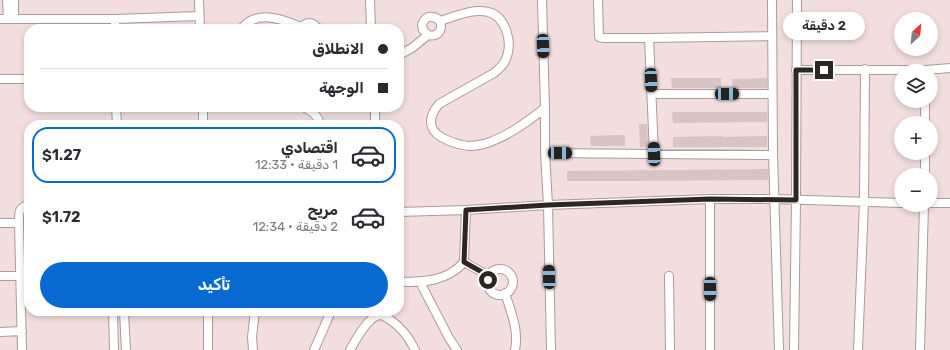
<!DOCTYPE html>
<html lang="ar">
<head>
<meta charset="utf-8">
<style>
  body { margin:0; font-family:Rubik,Vazirmatn,sans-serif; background:#f2f2f3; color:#2b2b33; direction:rtl; height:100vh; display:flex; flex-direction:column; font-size:15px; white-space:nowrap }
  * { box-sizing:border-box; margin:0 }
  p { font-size:13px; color:#7c7c81 }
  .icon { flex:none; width:22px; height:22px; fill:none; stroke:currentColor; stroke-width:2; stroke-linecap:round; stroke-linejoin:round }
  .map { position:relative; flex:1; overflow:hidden; direction:ltr }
  .details { position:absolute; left:24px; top:120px; width:380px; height:196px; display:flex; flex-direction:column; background:#fff; border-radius:16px; box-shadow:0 2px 6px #0003; direction:rtl }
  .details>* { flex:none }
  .top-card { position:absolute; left:24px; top:24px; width:380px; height:88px; border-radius:16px; box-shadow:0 2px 6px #0003; direction:rtl; display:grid; align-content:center; height:88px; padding:0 16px; background:#fff }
  .needle { width:26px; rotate:27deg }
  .tools { position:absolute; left:894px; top:12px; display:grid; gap:8px }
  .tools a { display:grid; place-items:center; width:44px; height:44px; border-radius:50%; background:#fff; box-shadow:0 2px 6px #0003; font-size:20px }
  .end { position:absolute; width:18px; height:18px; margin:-9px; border:5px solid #2d2626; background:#fff; box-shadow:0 0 0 2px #fff }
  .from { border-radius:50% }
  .bubble { position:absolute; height:28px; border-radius:14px; background:#fff; box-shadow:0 2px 6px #0003; font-size:13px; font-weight:600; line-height:28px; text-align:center; direction:rtl }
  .car { position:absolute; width:12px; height:24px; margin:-12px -6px; border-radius:5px; box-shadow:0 0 3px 1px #0007; background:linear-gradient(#222 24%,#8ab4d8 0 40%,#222 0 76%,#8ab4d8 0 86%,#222 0) }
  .top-card b { display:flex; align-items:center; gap:14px; height:38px; font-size:15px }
  .top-card b+b { border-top:1px solid #e1e1e2 }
  .top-card i { width:10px; height:10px; background:#2b2b33 }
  ul { padding:7px 0 0; list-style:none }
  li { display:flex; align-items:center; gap:12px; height:56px; margin:0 8px 6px; padding:0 8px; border:2px solid transparent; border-radius:16px }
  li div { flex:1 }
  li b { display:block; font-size:15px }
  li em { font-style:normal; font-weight:600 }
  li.on { border-color:#0869d1 }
  li>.icon { width:36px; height:36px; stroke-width:1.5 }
  .button { display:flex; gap:8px; margin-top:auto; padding:8px 16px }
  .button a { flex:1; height:46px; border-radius:24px; background:#0869d1; color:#fff; font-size:16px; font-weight:600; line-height:46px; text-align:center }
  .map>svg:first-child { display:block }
  .building { fill:#d7c4c4 }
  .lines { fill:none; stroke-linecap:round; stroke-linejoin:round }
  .minor-casing { stroke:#ad9a9a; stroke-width:10 }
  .minor { stroke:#fff; stroke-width:8 }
  .route { stroke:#2d2626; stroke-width:5 }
</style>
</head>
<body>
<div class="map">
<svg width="950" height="350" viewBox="0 0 950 350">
  <rect width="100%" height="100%" fill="#f2dede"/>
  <path class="building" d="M671,78H721V88H672Z
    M767,78V88H733L732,79Z
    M672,112H767V122L673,123Z
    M639,124H647L648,146L640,147Z
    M613,135H625V146H591L590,136Z
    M722,136V137L767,136V147H673V137Z
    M768,169V180L637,181H567V171Z"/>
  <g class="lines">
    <defs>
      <path id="minor" d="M7,0L8,19
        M14,0V18
        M199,0L200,29
        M370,0L371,29
        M542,0L545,108V153L548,205L551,350
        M598,0L599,37L604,38H649
        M772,0L773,155L779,350
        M0,19H115L199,16
        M440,21C454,17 473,8 488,12C506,16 513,43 506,59C504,65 499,69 494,73L439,104C434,110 429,119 432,127C435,138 458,145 469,146C474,146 479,145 484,144C507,137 527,122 545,108
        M115,29V19
        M241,29C257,9 282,19 301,27
        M301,29C305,21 313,21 318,29
        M399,55L412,48L428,35C443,39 446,18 432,17C427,16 424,20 422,24L423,30L428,35
        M796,70H926L950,68
        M0,79H29
        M652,94H772
        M116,107L117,125
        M203,107V125
        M303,107C312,111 318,115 320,125
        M375,107V125
        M925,123V101
        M545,153L773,155
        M654,154L649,38L772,36
        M925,175V153
        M710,199V350
        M931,203H950
        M399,212L466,210L548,205L710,199H775L901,203
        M0,223H19
        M464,262L489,276
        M487 282a13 13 0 1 1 26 0a13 13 0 1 1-26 0Z
        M0,276H20
        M669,276L670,350
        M399,282C423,282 447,282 464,262L466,210
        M420,282L449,338L457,350
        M505,293C511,312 519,330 515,350
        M113,311L114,350
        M124,311L126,350
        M208,311V350
        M0,332L22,331
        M22,350L19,223C19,213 18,207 29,205
        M253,350L252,337L255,311
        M314,350L319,339L331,311
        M350,350C355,341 368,316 380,315C383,315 387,318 389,319C401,327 409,337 415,350
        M794,350L796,200L797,0
        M858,350L864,202L865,69
        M920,350L924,205"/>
    </defs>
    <use href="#minor" class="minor-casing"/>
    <use href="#minor" class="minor"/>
  </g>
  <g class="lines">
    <path class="route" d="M488,280L489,276L464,262L466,210L548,205L710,199L796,200V70H824"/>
  </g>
</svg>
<div class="tools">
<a><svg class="needle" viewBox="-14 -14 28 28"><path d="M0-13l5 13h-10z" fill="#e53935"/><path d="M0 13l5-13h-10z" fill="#7c7c81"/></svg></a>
<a><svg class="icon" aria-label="layers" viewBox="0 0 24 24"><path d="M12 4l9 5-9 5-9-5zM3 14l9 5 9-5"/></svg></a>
<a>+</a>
<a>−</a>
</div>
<i class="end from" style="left:488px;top:280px"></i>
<i class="end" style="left:824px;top:70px"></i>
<div class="bubble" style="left:783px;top:12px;width:82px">2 دقيقة</div>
<i class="car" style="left:543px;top:46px;rotate:178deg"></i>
<i class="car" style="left:651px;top:80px;rotate:178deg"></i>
<i class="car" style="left:727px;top:94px;rotate:90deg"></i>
<i class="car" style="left:560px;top:153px;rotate:90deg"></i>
<i class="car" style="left:654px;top:154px;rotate:358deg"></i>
<i class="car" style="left:549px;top:277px;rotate:359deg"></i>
<i class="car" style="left:710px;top:289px;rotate:180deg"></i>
<div class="top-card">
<b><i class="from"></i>الانطلاق</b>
<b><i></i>الوجهة</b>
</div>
<section class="details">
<ul>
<li class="on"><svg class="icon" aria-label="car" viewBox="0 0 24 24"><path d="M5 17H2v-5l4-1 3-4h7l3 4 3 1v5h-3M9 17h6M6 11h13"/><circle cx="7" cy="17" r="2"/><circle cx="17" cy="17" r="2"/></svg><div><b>اقتصادي</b><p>1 دقيقة · 12:33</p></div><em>$1.27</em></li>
<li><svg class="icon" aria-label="car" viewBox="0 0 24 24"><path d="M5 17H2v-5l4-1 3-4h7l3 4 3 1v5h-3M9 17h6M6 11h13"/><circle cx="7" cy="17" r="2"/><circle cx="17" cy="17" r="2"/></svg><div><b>مريح</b><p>2 دقيقة · 12:34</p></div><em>$1.72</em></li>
</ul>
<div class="button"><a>تأكيد</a></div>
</section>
</div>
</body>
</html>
